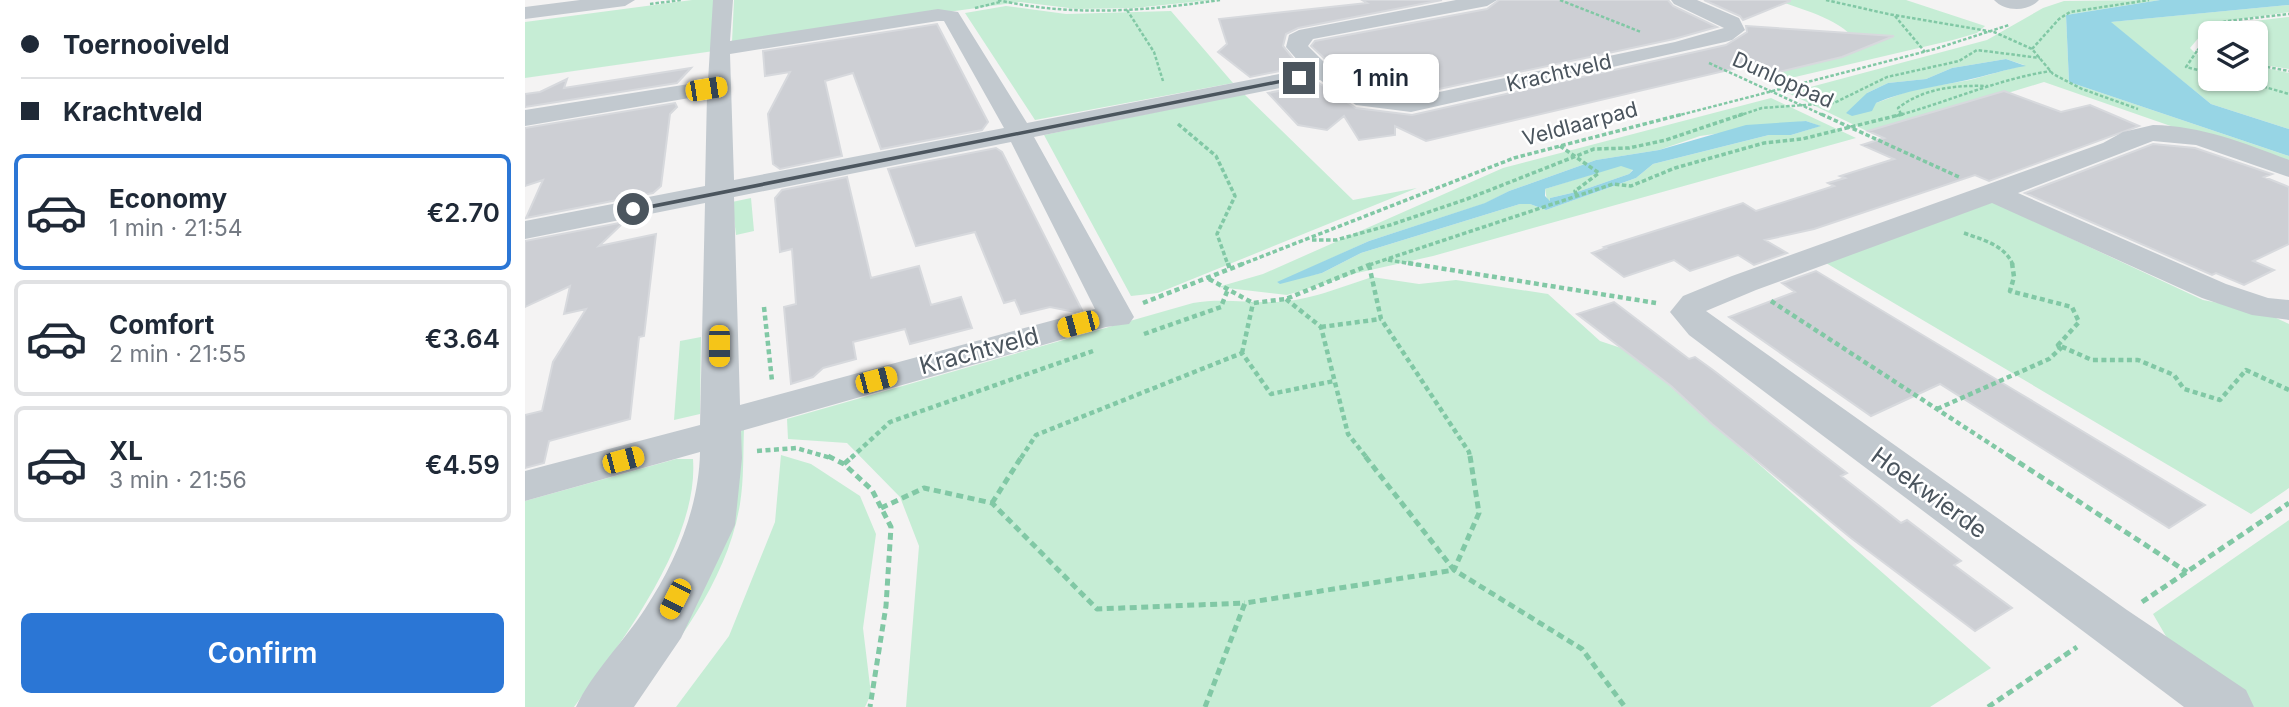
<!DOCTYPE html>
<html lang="en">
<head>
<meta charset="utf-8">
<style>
  body { margin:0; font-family:Inter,sans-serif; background:#f2f2f3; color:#1f2937; height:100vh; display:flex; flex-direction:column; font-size:26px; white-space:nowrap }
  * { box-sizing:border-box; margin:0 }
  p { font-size:23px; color:#747a83 }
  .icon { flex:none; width:38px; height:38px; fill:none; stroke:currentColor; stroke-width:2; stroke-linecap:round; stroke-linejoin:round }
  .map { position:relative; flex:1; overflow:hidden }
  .panel { display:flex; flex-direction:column; background:#fff; width:525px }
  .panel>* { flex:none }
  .top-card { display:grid; align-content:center; height:154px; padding:0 21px; background:#fff }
  .buttons { position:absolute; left:1673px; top:21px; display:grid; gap:14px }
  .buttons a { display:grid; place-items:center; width:70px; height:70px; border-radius:10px; background:#fff; box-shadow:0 2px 5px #0004; font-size:35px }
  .end { position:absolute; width:32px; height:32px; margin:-16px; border:9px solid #4b555e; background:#fff; box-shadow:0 0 0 4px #fff }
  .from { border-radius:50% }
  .bubble { position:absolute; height:49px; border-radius:10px; background:#fff; box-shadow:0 2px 5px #0004; font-size:23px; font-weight:600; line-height:49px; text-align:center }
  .car { position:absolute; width:21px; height:42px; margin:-21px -10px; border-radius:9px; box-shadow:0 0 5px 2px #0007; background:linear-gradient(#f5c518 24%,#345 0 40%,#f5c518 0 76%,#345 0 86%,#f5c518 0) }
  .top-card b { display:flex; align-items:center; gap:24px; height:66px; font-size:26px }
  .top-card b+b { border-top:2px solid #e0e1e3 }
  .top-card i { width:18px; height:18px; background:#1f2937 }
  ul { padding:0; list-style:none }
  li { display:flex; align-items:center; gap:21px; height:116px; margin:0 14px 10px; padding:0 7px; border:4px solid #e0e1e3; border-radius:10px }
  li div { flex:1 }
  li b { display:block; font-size:26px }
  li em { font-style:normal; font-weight:600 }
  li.current { border-color:#2b76d5 }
  li>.icon { width:63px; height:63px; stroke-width:1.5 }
  .primary-button { display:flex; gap:14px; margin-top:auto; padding:14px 21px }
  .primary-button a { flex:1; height:80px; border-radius:10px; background:#2b76d5; color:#fff; font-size:28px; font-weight:600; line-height:80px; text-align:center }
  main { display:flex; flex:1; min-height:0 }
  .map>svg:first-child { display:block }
  .green { fill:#c6edd5; fill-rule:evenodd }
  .water { fill:#97d5e5; fill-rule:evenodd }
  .building { fill:#cdcfd4; stroke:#d7d9dd; stroke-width:2 }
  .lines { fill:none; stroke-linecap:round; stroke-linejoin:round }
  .path-far3 { stroke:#81c8a5; stroke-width:2.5; stroke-dasharray:3.5 2; stroke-linecap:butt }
  .path-far2 { stroke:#81c8a5; stroke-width:3.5; stroke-dasharray:4.5 2.5; stroke-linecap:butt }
  .path-far1 { stroke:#81c8a5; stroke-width:4.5; stroke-dasharray:5 3.5; stroke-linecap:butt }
  .path { stroke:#81c8a5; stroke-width:5; stroke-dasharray:7 4.5; stroke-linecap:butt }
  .minor { fill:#c2c9cf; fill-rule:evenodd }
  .route { fill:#4b555e }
  .labels { text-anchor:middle; stroke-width:5; stroke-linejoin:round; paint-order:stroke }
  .far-street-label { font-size:21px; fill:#4b555e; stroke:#fff }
  .street-label { font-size:24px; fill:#4b555e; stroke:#fff }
</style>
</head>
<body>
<main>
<section class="panel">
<div class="top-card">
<b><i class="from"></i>Toernooiveld</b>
<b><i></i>Krachtveld</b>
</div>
<ul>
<li class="current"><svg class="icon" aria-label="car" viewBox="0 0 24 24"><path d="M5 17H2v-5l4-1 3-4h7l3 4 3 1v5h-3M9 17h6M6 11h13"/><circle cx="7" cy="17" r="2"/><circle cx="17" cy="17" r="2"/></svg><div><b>Economy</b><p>1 min · 21:54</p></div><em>€2.70</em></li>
<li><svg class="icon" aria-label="car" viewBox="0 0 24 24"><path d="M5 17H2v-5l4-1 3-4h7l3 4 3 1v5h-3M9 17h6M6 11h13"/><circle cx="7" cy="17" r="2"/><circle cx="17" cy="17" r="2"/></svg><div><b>Comfort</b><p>2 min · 21:55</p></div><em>€3.64</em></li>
<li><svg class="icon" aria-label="car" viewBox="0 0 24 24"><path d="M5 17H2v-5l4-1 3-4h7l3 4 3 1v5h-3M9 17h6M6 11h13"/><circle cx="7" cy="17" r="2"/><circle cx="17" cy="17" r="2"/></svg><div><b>XL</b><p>3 min · 21:56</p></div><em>€4.59</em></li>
</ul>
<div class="primary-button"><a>Confirm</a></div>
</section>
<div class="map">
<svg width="1764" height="707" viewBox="0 0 1764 707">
  <rect width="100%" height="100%" fill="#f4f3f3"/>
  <path class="green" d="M167,0H191L189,51L0,78V22Z
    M209,0H687L609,8L552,9L495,2L207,42Z
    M1252,0H1381L1460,26L1452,33L1428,40L1249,82L1235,77L1335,45C1317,19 1281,11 1252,0Z
    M1635,0L1541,15L1544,82L1764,156V167L1519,82L1348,134L1263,93L1462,40L1518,8L1539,1ZM1481,59L1499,65L1445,80L1387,90L1351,103L1342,93L1363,83L1401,79L1427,68Z
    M1764,5V12L1686,23L1665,48L1671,54L1685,57V79H1731V66L1764,73V129L1686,104L1585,22Z
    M481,6L541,14L646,11L708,83L510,120L440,13Z
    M1764,17V69L1731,64V33H1696L1704,24Z
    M719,94L828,200L892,188L633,293L606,296L519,135Z
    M1246,98L1331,138L908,256L832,273L762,295L693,287L738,274L978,168ZM1281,121L1295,126L1266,135H1244L1128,164L1111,178L1021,210L1005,204H995L836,253L797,273L752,283L844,241L961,203L984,191L1071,160L1134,150L1175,136Z
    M1096,165L1108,169L1104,174L1055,191L1025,198L1026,201L1022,200L1020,189Z
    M226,198L229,231L211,235L207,202Z
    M1468,202L1678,300L1736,311L1764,324V488L1726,514L1301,263Z
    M847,277L894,284L931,280L1023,294L1075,341L1105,351L1466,668L1405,707H381L394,546L375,497L322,443L263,439L262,419L668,303C696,298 722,303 751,302C783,301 816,287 847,277Z
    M176,337L175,414L149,420L155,341Z
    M219,428C218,453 219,480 215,504C202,582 150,646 104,707H93L212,436Z
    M256,455L286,464L335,496L351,534L338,628L346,694L340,707H151L204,636L250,522Z
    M151,459H168C174,541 96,643 49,707H0V501Z
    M1764,520V707H1729L1649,650L1628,614Z"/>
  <path class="water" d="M1635,0H1764V5L1586,22L1686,104L1764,129V156L1544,82L1541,15Z
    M1481,59L1501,66C1480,69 1462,76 1442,80C1410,87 1381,90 1351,103L1347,111L1327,116L1321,113L1342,93L1363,83L1401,79L1427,68Z
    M1281,121L1296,126L1266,135H1244L1128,164L1111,178L1021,210L1005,204H995L836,253L797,273L755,284L752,282L844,241L960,203L984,191L1071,160L1134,150L1221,125ZM1096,166L1108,170L1104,174L1055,191L1025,198V201L1020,196V189Z"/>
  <path class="building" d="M837,0H917L773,28L761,34L758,46L775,67L725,77L693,52L702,44L694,19L842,3Z
    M974,0H1143L1148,6L1192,27L1149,39L886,95L847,90L800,59L786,46L790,41L962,9Z
    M1179,0H1265V1L1218,20L1215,16Z
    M412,24L463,122L457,130L356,149L328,73L300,81L317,156L255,169L248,164L243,114L265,72L240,76L238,51Z
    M1221,26L1369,36L1317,57L1254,72L1233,63L901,141L870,126V135L834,140L819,116L802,130L773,125L743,93L794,83L831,108L887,115L1201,45L1222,32Z
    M166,68L152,83L0,107V94L15,92L42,79L39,88Z
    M1479,91L1536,112L1565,105L1614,126L1464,181L1450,175L1289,229L1240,240L1262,253L1229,265L1213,255L1165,271L1149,260L1099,277L1067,253L1081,248L1079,247L1218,203L1231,211L1309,186L1303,183L1320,178L1315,176L1369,159L1337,145L1359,138L1343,131Z
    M150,103L152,107L145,114L136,186L128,193L1,218L18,180L0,186V128Z
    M1628,144L1670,148L1747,174L1739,177L1764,187V244L1728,261L1749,270L1719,285L1691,273L1687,275L1500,193Z
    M471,148L477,152L557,310L550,312L525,307L496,314L490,300L479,303L450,232L391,246L363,169Z
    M322,177L346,278L394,266L406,305L436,297L447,328L385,344L380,329L328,342L331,359L298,368L288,377L266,384L259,307L271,304L267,249L255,252L250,198L257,190Z
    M99,222L74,246L131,234L119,336L114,337L105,419L24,441L19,463L0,468V415L17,411L28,362L61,309L39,314L45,286L0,307V241Z
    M1291,271L1489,390L1680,505L1644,528L1415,384L1346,416L1204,317L1270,292L1257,283Z
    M1089,302L1164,359L1170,357L1188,370L1322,473L1316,476L1376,523L1382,520L1436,561L1429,565L1487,608L1450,631L1326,538L1187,424L1146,386L1052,314Z"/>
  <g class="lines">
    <path class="path-far3" d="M473,0C547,17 620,11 695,0
      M1035,0L1116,32
      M1301,0L1363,14L1469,32L1507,49L1528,74L1557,89L1613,109
      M125,4L156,0
      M450,8L475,2
      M602,10L629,52L638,81
      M1370,16L1400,52
      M1686,33L1694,23L1702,21L1764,14
      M1685,35L1672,51L1685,56
      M1507,49L1534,19L1545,12L1624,0
      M1672,51L1661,67L1685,73
      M1184,63L1300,116
      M1731,65L1764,71
      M1712,79L1764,94
      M1376,114L1373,108C1399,88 1431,85 1463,86
      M1151,116L1410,49L1484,25
      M1213,116L1237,108L1309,103L1362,77L1434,61L1452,50L1515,58
      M1371,116C1423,102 1473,79 1526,71"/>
    <path class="path-far2" d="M1296,114L1434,177
      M653,124L691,156L710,196L692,234L703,265
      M1035,146L1074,173L1050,191L1052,196
      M1439,233C1458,240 1480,245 1488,265
      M787,240H811L865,225L942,199L1069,149L1104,148L1141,140L1218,114
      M863,260L894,265
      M715,265L989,158L1158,114
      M844,265L1088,184L1106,186L1150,168L1239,143L1277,139L1378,114"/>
    <path class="path-far1" d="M703,263L705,270
      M883,263L1131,303
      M1487,263L1489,277L1485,291L1547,307L1554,322L1533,345L1567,360H1613L1649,375L1659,389L1695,400L1721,370L1764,390
      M844,265L856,319L944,452L945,458
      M684,279L728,303L761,299L849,263
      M761,299L796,327L823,434L842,458
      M1246,301L1487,458
      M618,303L720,263
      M239,307L247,381
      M796,327L856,319
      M619,334L696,307L703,289
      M717,353L728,303
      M1412,409L1524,359L1535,349L1533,345
      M232,451L271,448L306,458
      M326,458L365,422L568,351
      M496,458L511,435L717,353L746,394L809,381"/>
    <path class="path" d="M303,456L319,464L347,490L366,527L361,606L345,707
      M945,456L954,513L929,570L1057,649L1100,707
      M1484,456L1662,572
      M319,464L328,456
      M467,503L497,456
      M356,508L399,488L467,503L572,609L720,603
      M1617,602L1764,503
      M680,707L720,603L929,570L840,456
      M1463,707L1552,647"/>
    <path class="minor" d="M55,0H110L100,6L0,19V7Z
      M188,0H208L205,41L413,9L433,12L502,123L780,69L761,47L764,35L774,30L931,0H972L962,6L788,39L783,46L798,61L846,93L886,98L1150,42L1199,28L1149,4L1146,0H1172L1214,18L1220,30L1207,40L1200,42L886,112L831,105L795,80L509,137L609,317L604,324L581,327L216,431L217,458L210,525L156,638L109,707H51C68,671 98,643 120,609C150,563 174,509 175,452L0,501V471L175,425L180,203L0,239V221L180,186L182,95L0,126V110L183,81ZM413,21H419L479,128L209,180L205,54ZM486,142L570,309L215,405L209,197Z
      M1469,0H1514C1503,12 1480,12 1469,0Z
      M1628,125C1677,126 1719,143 1764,160V177L1671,145L1628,141L1493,193L1701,284L1743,298L1764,300V320L1727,315L1677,298L1467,203L1231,290L1181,311L1602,610L1721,690L1729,707H1659L1164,335L1145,312L1158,296L1207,276L1578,143L1598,132Z"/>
  </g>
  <path class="route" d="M774,76L776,79L108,212L104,209Z"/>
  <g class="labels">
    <g class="far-street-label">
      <text transform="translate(1034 73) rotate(-13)" y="7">Krachtveld</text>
      <text transform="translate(1258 80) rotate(24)" y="7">Dunloppad</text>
      <text transform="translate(1055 124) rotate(-15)" y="7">Veldlaarpad</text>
    </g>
    <g class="street-label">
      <text transform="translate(454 351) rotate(-15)" y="8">Krachtveld</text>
      <text transform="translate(1404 493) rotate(36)" y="8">Hoekwierde</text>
    </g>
  </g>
</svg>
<div class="buttons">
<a><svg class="icon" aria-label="layers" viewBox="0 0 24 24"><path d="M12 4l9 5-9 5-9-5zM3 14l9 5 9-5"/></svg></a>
</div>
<i class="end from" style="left:108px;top:209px"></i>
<i class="end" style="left:774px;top:78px"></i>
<div class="bubble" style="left:798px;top:54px;width:116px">1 min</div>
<i class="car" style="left:181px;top:89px;rotate:81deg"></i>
<i class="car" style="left:553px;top:324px;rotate:255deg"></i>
<i class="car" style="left:194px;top:346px;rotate:180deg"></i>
<i class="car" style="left:351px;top:380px;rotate:75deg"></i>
<i class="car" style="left:98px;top:460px;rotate:75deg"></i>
<i class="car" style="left:150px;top:599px;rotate:207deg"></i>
</div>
</main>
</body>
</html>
